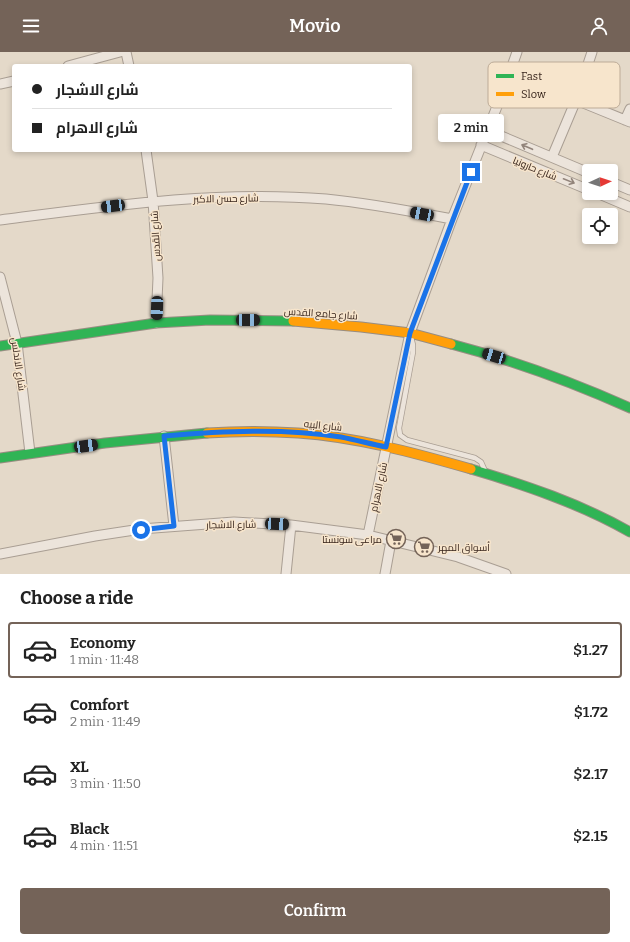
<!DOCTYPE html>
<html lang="en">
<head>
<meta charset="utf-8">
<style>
  body { margin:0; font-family:Bitter,Cairo,serif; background:#f2f2f2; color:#222; height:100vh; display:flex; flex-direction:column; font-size:15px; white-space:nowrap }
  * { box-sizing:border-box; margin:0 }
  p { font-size:13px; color:#767676 }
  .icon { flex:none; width:22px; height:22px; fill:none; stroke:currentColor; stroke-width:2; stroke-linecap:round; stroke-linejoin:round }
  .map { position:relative; height:522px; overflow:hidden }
  .panel { display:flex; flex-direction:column; background:#fff; flex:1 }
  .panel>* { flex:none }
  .hud { position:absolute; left:12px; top:12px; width:400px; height:88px; border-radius:4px; box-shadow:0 2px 6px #0003; display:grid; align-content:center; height:88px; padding:0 20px; background:#fff }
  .needle { width:26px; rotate:87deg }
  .tools { position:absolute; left:582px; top:112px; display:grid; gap:8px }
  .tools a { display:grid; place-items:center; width:36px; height:36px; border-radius:4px; background:#fff; box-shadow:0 2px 6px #0003; font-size:20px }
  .end { position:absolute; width:18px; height:18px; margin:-9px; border:5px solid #1a73e8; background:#fff; box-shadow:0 0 0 2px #fff }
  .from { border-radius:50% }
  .bubble { position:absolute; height:28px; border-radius:4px; background:#fff; box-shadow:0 2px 6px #0003; font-size:13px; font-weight:600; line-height:28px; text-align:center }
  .car { position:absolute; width:12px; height:24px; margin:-12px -6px; border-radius:5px; box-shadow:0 0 3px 1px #0007; background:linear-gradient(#222 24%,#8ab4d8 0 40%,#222 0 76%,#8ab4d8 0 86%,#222 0) }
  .hud b { display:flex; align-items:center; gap:14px; height:38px; font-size:15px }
  .hud b+b { border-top:1px solid #e0e0e0 }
  .hud i { width:10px; height:10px; background:#222 }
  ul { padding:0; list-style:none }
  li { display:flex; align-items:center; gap:12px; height:56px; margin:0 8px 6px; padding:0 12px; border:2px solid transparent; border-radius:4px }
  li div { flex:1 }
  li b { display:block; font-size:15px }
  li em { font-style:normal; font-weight:600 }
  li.current { border-color:#746358 }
  li>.icon { width:36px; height:36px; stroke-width:1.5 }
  h2 { padding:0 20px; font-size:18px; line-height:48px }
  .primary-button { display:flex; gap:8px; margin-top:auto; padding:8px 20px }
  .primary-button a { flex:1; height:46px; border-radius:4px; background:#746358; color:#fff; font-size:16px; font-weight:600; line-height:46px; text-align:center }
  header { display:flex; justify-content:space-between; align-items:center; height:52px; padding:0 20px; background:#746358; color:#fff; font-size:18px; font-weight:600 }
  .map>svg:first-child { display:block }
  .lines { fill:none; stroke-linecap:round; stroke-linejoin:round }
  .lane-casing { stroke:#a99e93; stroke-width:6 }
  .street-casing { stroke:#a99e93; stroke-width:11 }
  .fast-casing { stroke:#988d82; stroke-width:11 }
  .slow-casing { stroke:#988d82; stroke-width:11 }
  .lane { stroke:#ece4db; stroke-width:4.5 }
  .street { stroke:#ece4db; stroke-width:9 }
  .fast { stroke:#30b455; stroke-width:9 }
  .slow { stroke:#ff9f0a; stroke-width:9 }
  .oneway { stroke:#92847b }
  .route { stroke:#1a73e8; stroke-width:5 }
  .labels { text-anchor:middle; stroke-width:3; stroke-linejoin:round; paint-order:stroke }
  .street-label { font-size:10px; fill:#37241b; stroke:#f7e5cc }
  .poi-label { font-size:10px; fill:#37241b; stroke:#f7e5cc; text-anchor:end }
  .key { fill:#f7e5cc; stroke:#bdab97; stroke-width:1 }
  .key-label { font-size:11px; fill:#37241b }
</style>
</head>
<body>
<header><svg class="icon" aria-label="menu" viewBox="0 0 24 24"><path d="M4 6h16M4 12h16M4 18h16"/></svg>Movio<svg class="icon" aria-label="person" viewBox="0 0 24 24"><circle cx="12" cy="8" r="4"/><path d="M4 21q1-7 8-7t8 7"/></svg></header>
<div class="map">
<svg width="630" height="522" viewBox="0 0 630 522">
  <rect width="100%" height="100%" fill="#e4d9c9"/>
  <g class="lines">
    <defs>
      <path id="lane" d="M411,285L413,293V300L399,376L400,383L407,388L475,406L481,410L485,419"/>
      <path id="street" d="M126,0L129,14
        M68,14L120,0
        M0,32L14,29
        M576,48L630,70
        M625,68L630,57
        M487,78L589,121
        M481,93L589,138
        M146,98L153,149L158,226L156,271
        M552,105L576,48L592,0
        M611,130L630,138
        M597,141L630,155
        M0,168C108,154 217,138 326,147C369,151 410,159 452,167
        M0,225L17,291L30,401
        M164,384L174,474
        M368,483L410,281L452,167L504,37L517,0
        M0,502L95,484L141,477L234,470L291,473L368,483L458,505L506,522
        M286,522L291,473
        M385,522L391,489"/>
      <path id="fast" d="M451,292C512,308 572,330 630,356
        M0,294L156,271L210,268L293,269
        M0,406L105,391L207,381
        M471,417C525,433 581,452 630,480"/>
      <path id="slow" d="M293,269L361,275L410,281L451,292
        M207,381C237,379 268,379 298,381C357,385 415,401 471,417"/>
    </defs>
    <use href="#lane" class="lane-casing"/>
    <use href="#street" class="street-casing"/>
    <use href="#fast" class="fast-casing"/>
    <use href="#slow" class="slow-casing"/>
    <use href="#lane" class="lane"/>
    <use href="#street" class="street"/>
    <use href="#fast" class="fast"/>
    <use href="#slow" class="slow"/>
  </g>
  <defs><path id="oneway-shaft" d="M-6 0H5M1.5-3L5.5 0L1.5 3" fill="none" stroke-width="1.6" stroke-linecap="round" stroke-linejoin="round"/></defs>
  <g class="oneway">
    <use href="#oneway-shaft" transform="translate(527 95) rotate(-157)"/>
    <use href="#oneway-shaft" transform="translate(569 129) rotate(22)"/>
  </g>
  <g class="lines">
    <path class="route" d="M141,478L174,474L164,384C222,379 284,376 341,385C356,388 371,392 386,395L410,281L471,120"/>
  </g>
  <defs>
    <symbol id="supermarket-ring" viewBox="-11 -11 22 22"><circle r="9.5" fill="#f7e5cc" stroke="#746358" stroke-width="1.5"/><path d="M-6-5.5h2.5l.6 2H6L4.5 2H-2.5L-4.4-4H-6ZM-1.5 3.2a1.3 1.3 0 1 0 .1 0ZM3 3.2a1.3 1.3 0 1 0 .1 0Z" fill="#746358"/></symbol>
  </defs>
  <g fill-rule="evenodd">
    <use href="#supermarket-ring" x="385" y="476" width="22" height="22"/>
    <use href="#supermarket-ring" x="413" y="484" width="22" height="22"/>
  </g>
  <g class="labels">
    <g class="street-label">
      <text transform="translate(535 116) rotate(22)" y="4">شارع حارونيا</text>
      <text transform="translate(226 146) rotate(-1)" y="4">شارع حسن الاكبر</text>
      <text transform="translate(155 184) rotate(-93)" y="4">شارع القدس</text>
      <text transform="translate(321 261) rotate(4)" y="4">شارع جامع القدس</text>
      <text transform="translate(19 312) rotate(82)" y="4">شارع الاندلس</text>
      <text transform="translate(323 373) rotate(6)" y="4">شارع البيه</text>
      <text transform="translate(378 435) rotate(-78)" y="4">شارع الاهرام</text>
      <text transform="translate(231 472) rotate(-1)" y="4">شارع الاشجار</text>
    </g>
    <g class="poi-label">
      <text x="382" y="491">مراعى سونستا</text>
      <text x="438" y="499" text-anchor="start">أسواق المهر</text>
    </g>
  </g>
  <rect x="488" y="10" width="132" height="46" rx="6" class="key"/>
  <rect x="496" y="22" width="18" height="4" fill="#30b455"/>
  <rect x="496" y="40" width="18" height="4" fill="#ff9f0a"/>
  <g class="key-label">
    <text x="521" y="28">Fast</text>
    <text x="521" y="46">Slow</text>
  </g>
</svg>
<div class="tools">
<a><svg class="needle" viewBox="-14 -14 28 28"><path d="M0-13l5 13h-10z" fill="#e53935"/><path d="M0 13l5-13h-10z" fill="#767676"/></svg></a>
<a><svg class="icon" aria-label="locate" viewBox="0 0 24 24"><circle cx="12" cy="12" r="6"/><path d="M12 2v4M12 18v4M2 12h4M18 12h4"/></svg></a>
</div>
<i class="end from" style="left:141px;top:478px"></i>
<i class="end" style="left:471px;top:120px"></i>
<div class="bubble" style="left:438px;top:62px;width:66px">2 min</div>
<i class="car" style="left:113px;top:154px;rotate:263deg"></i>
<i class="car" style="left:422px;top:162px;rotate:281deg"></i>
<i class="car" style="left:157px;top:256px;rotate:182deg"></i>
<i class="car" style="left:248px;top:268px;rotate:90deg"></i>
<i class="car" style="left:494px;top:304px;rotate:287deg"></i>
<i class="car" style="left:86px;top:394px;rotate:82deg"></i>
<i class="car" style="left:277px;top:472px;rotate:93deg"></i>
<div class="hud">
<b><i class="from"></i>شارع الاشجار</b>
<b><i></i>شارع الاهرام</b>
</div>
</div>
<section class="panel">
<h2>Choose a ride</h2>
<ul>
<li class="current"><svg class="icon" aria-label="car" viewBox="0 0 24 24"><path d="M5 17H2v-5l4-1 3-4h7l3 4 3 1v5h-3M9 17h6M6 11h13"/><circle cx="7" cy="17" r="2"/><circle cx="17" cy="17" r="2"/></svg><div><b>Economy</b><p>1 min · 11:48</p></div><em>$1.27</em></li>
<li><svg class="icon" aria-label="car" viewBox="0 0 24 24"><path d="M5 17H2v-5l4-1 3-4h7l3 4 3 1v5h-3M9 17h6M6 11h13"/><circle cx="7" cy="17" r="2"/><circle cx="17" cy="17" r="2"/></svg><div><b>Comfort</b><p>2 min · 11:49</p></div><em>$1.72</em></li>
<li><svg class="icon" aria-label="car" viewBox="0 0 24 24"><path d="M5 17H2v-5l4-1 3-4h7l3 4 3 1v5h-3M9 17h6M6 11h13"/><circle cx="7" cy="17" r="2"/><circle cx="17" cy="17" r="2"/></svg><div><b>XL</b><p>3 min · 11:50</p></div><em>$2.17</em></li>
<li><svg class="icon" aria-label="car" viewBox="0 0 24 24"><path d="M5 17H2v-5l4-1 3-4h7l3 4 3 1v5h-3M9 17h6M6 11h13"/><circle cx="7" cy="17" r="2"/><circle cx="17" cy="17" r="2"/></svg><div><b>Black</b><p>4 min · 11:51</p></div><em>$2.15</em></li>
</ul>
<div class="primary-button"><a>Confirm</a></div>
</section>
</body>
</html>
